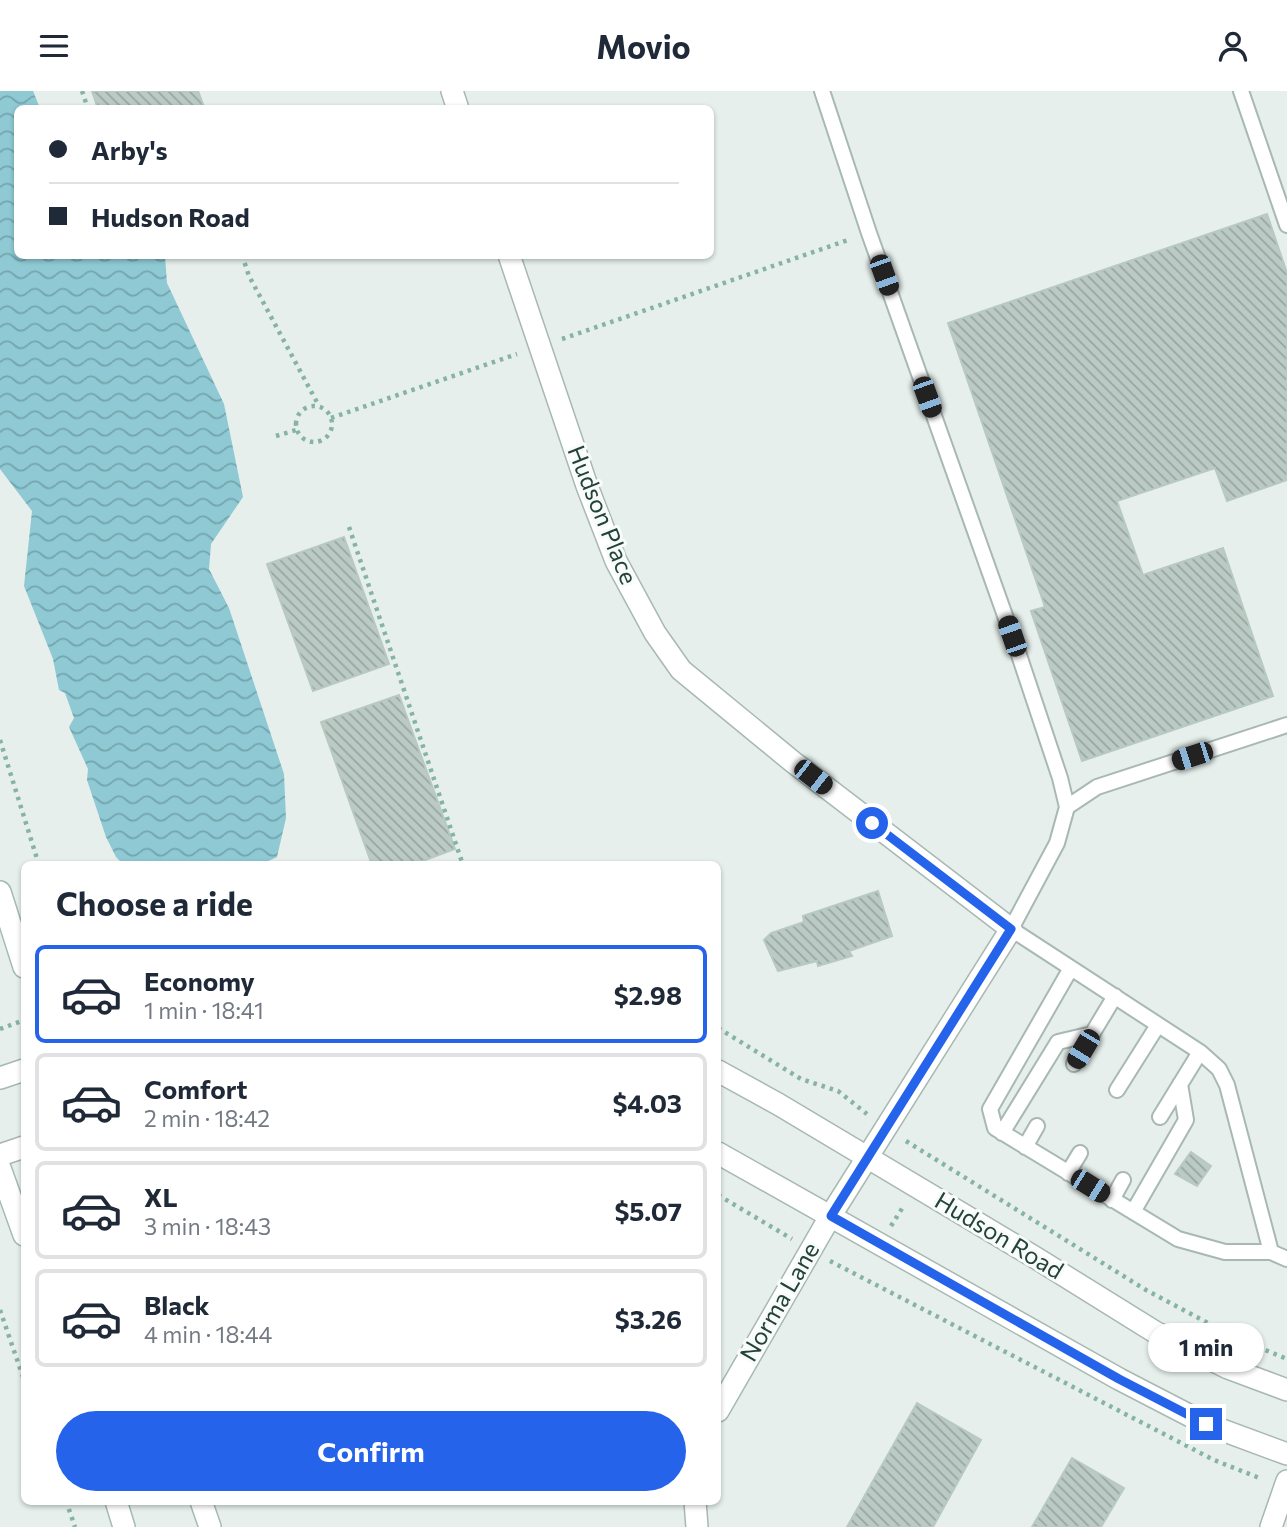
<!DOCTYPE html>
<html lang="en">
<head>
<meta charset="utf-8">
<style>
  body { margin:0; font-family:Commissioner,sans-serif; background:#f2f2f3; color:#1f2937; height:100vh; display:flex; flex-direction:column; font-size:26px; white-space:nowrap }
  * { box-sizing:border-box; margin:0 }
  p { font-size:23px; color:#747a83 }
  .icon { flex:none; width:38px; height:38px; fill:none; stroke:currentColor; stroke-width:2; stroke-linecap:round; stroke-linejoin:round }
  .map { position:relative; flex:1; overflow:hidden }
  .drawer { position:absolute; left:21px; top:770px; width:700px; height:644px; display:flex; flex-direction:column; background:#fff; border-radius:10px; box-shadow:0 2px 5px #0004 }
  .drawer>* { flex:none }
  .top-card { position:absolute; left:14px; top:14px; width:700px; height:154px; border-radius:10px; box-shadow:0 2px 5px #0004; display:grid; align-content:center; height:154px; padding:0 35px; background:#fff }
  .end { position:absolute; width:32px; height:32px; margin:-16px; border:9px solid #2563eb; background:#fff; box-shadow:0 0 0 4px #fff }
  .from { border-radius:50% }
  .bubble { position:absolute; height:49px; border-radius:24px; background:#fff; box-shadow:0 2px 5px #0004; font-size:23px; font-weight:700; line-height:49px; text-align:center }
  .car { position:absolute; width:21px; height:42px; margin:-21px -10px; border-radius:9px; box-shadow:0 0 5px 2px #0007; background:linear-gradient(#222 24%,#8ab4d8 0 40%,#222 0 76%,#8ab4d8 0 86%,#222 0) }
  .top-card b { display:flex; align-items:center; gap:24px; height:66px; font-size:26px }
  .top-card b+b { border-top:2px solid #e0e1e3 }
  .top-card i { width:18px; height:18px; background:#1f2937 }
  ul { padding:0; list-style:none }
  li { display:flex; align-items:center; gap:21px; height:98px; margin:0 14px 10px; padding:0 21px; border:4px solid #e0e1e3; border-radius:10px }
  li div { flex:1 }
  li b { display:block; font-size:26px }
  li em { font-style:normal; font-weight:700 }
  li.on { border-color:#2563eb }
  li>.icon { width:63px; height:63px; stroke-width:1.5 }
  h2 { padding:0 35px; font-size:32px; line-height:84px }
  .button { display:flex; gap:14px; margin-top:auto; padding:14px 35px }
  .button a { flex:1; height:80px; border-radius:42px; background:#2563eb; color:#fff; font-size:28px; font-weight:700; line-height:80px; text-align:center }
  header { display:flex; justify-content:space-between; align-items:center; height:91px; padding:0 35px; background:#fff; font-size:32px; font-weight:700 }
  .map>svg:first-child { display:block }
  .water { fill:url(#water-waves) }
  .building { fill:url(#building-back-hatch); stroke:#b8c9c2; stroke-width:2 }
  .lines { fill:none; stroke-linecap:round; stroke-linejoin:round }
  .service-casing { stroke:#a8b8b2; stroke-width:18 }
  .minor-casing { stroke:#a8b8b2; stroke-width:24 }
  .tertiary-casing { stroke:#a8b8b2; stroke-width:24 }
  .secondary-casing { stroke:#a4bbb3; stroke-width:24 }
  .path { stroke:#86b3a5; stroke-width:4.5; stroke-dasharray:3.5 5; stroke-linecap:butt }
  .service { stroke:#fff; stroke-width:14 }
  .minor { stroke:#fff; stroke-width:21 }
  .tertiary { stroke:#fff; stroke-width:21 }
  .secondary { stroke:#fff; stroke-width:21 }
  .route { stroke:#2563eb; stroke-width:9 }
  .labels { text-anchor:middle; stroke-width:6; stroke-linejoin:round; paint-order:stroke }
  .street-label { font-size:24px; fill:#24423a; stroke:#f7fbf9 }
</style>
</head>
<body>
<header><svg class="icon" aria-label="menu" viewBox="0 0 24 24"><path d="M4 6h16M4 12h16M4 18h16"/></svg>Movio<svg class="icon" aria-label="person" viewBox="0 0 24 24"><circle cx="12" cy="8" r="4"/><path d="M4 21q1-7 8-7t8 7"/></svg></header>
<div class="map">
<svg width="1287" height="1436" viewBox="0 0 1287 1436">
  <defs>
    <pattern id="water-waves" width="16" height="10" patternUnits="userSpaceOnUse" patternTransform="scale(1.75)"><rect width="16" height="10" fill="#8ec9d4"/><path d="M0 5q4-4 8 0t8 0" fill="none" stroke="#74a5ad"/></pattern>
    <pattern id="building-back-hatch" width="6" height="6" patternUnits="userSpaceOnUse" patternTransform="scale(1.75)"><rect width="6" height="6" fill="#bbcac4"/><path d="M-1 5l2 2M0 0l6 6M5-1l2 2" fill="none" stroke="#98a6a0"/></pattern>
  </defs>
  <rect width="100%" height="100%" fill="#e6efeb"/>
  <path class="water" d="M0,0H33L40,17L18,18V164L165,165L167,192L224,313L243,406L211,453L209,478L229,517L284,683L286,727L277,766L262,773H123L116,766L106,746L87,689L88,678L69,636L74,627L65,602L59,599L53,568L24,495L32,420L0,378Z"/>
  <path class="building" d="M92,0H198L204,16L198,18H98Z
    M1267,123L1287,182V389L1227,410L1215,377L1117,410L1143,484L1223,457L1273,605L1082,670L1031,520L1045,516L948,232Z
    M344,446L389,573L313,600L267,473Z
    M399,604L455,758L412,774H372L321,631Z
    M878,800L892,845L849,860L852,865L818,875L817,870L778,880L764,849L771,842L804,831L803,825Z
    M1191,1061L1211,1075L1197,1095L1175,1083Z
    M917,1312L981,1349L933,1436H847Z
    M1072,1367L1124,1397L1101,1436H1032Z"/>
  <g class="lines">
    <defs>
      <path id="service" d="M822,0L869,142L1019,564L1060,687L1067,716L1057,752L1011,838L1200,961L1219,978L1227,994L1271,1161L1287,1168
        M1241,0L1287,134
        M1067,716L1097,696L1287,634
        M1071,877L990,1018L995,1037L1178,1148L1225,1161H1271
        M1074,973L1115,905
        M1117,999L1158,934
        M1160,1026L1200,961
        M1002,1042L1058,951L1092,943
        M1025,1056L1037,1035
        M1068,1082L1080,1062
        M1112,1109L1123,1089
        M1133,1121L1186,1029L1180,993"/>
      <path id="minor" d="M452,0L458,18
        M509,164L587,395L616,470L655,542L681,579L793,671L1011,838L831,1124L718,1320
        M695,1410L697,1436
        M1271,1436L1287,1390"/>
      <path id="tertiary" d="M718,980L778,1013L1036,1167L1155,1241L1228,1277L1287,1299
        M0,987L24,979
        M718,1062L1119,1288L1206,1333L1287,1363
        M0,1064L24,1056"/>
      <path id="secondary" d="M0,801L24,876
        M0,1077L24,1144
        M116,1410L124,1436
        M201,1410L210,1436"/>
    </defs>
    <use href="#service" class="service-casing"/>
    <use href="#minor" class="minor-casing"/>
    <use href="#tertiary" class="tertiary-casing"/>
    <use href="#secondary" class="secondary-casing"/>
    <path class="path" d="M82,0L88,18
      M242,164L249,185L319,315
      M562,248L851,148
      M296 333a18 18 0 1 1 36 0a18 18 0 1 1-36 0Z
      M331,327L517,263
      M276,345L296,339
      M349,436L463,774
      M0,649L39,774
      M718,937L801,988L838,1000L867,1023
      M0,938L24,929
      M906,1050L1146,1199L1234,1246L1287,1268
      M718,1104L792,1148
      M891,1135L903,1116
      M830,1170L1214,1369L1262,1388
      M0,1219L24,1289
      M66,1410L75,1436"/>
    <use href="#service" class="service"/>
    <use href="#minor" class="minor"/>
    <use href="#tertiary" class="tertiary"/>
    <use href="#secondary" class="secondary"/>
  </g>
  <g class="lines">
    <path class="route" d="M872,732L1011,838L831,1125L1119,1288L1206,1333"/>
  </g>
  <g class="labels">
    <g class="street-label">
      <text transform="translate(602 424) rotate(68)" y="8">Hudson Place</text>
      <text transform="translate(999 1145) rotate(31)" y="8">Hudson Road</text>
      <text transform="translate(780 1211) rotate(-60)" y="8">Norma Lane</text>
    </g>
  </g>
</svg>
<i class="end from" style="left:872px;top:732px"></i>
<i class="end" style="left:1206px;top:1333px"></i>
<div class="bubble" style="left:1148px;top:1232px;width:116px">1 min</div>
<i class="car" style="left:884px;top:184px;rotate:160deg"></i>
<i class="car" style="left:927px;top:306px;rotate:160deg"></i>
<i class="car" style="left:1012px;top:545px;rotate:341deg"></i>
<i class="car" style="left:1192px;top:665px;rotate:252deg"></i>
<i class="car" style="left:813px;top:686px;rotate:128deg"></i>
<i class="car" style="left:1083px;top:958px;rotate:211deg"></i>
<i class="car" style="left:1090px;top:1095px;rotate:122deg"></i>
<div class="top-card">
<b><i class="from"></i>Arby's</b>
<b><i></i>Hudson Road</b>
</div>
<section class="drawer">
<h2>Choose a ride</h2>
<ul>
<li class="on"><svg class="icon" aria-label="car" viewBox="0 0 24 24"><path d="M5 17H2v-5l4-1 3-4h7l3 4 3 1v5h-3M9 17h6M6 11h13"/><circle cx="7" cy="17" r="2"/><circle cx="17" cy="17" r="2"/></svg><div><b>Economy</b><p>1 min · 18:41</p></div><em>$2.98</em></li>
<li><svg class="icon" aria-label="car" viewBox="0 0 24 24"><path d="M5 17H2v-5l4-1 3-4h7l3 4 3 1v5h-3M9 17h6M6 11h13"/><circle cx="7" cy="17" r="2"/><circle cx="17" cy="17" r="2"/></svg><div><b>Comfort</b><p>2 min · 18:42</p></div><em>$4.03</em></li>
<li><svg class="icon" aria-label="car" viewBox="0 0 24 24"><path d="M5 17H2v-5l4-1 3-4h7l3 4 3 1v5h-3M9 17h6M6 11h13"/><circle cx="7" cy="17" r="2"/><circle cx="17" cy="17" r="2"/></svg><div><b>XL</b><p>3 min · 18:43</p></div><em>$5.07</em></li>
<li><svg class="icon" aria-label="car" viewBox="0 0 24 24"><path d="M5 17H2v-5l4-1 3-4h7l3 4 3 1v5h-3M9 17h6M6 11h13"/><circle cx="7" cy="17" r="2"/><circle cx="17" cy="17" r="2"/></svg><div><b>Black</b><p>4 min · 18:44</p></div><em>$3.26</em></li>
</ul>
<div class="button"><a>Confirm</a></div>
</section>
</div>
</body>
</html>
